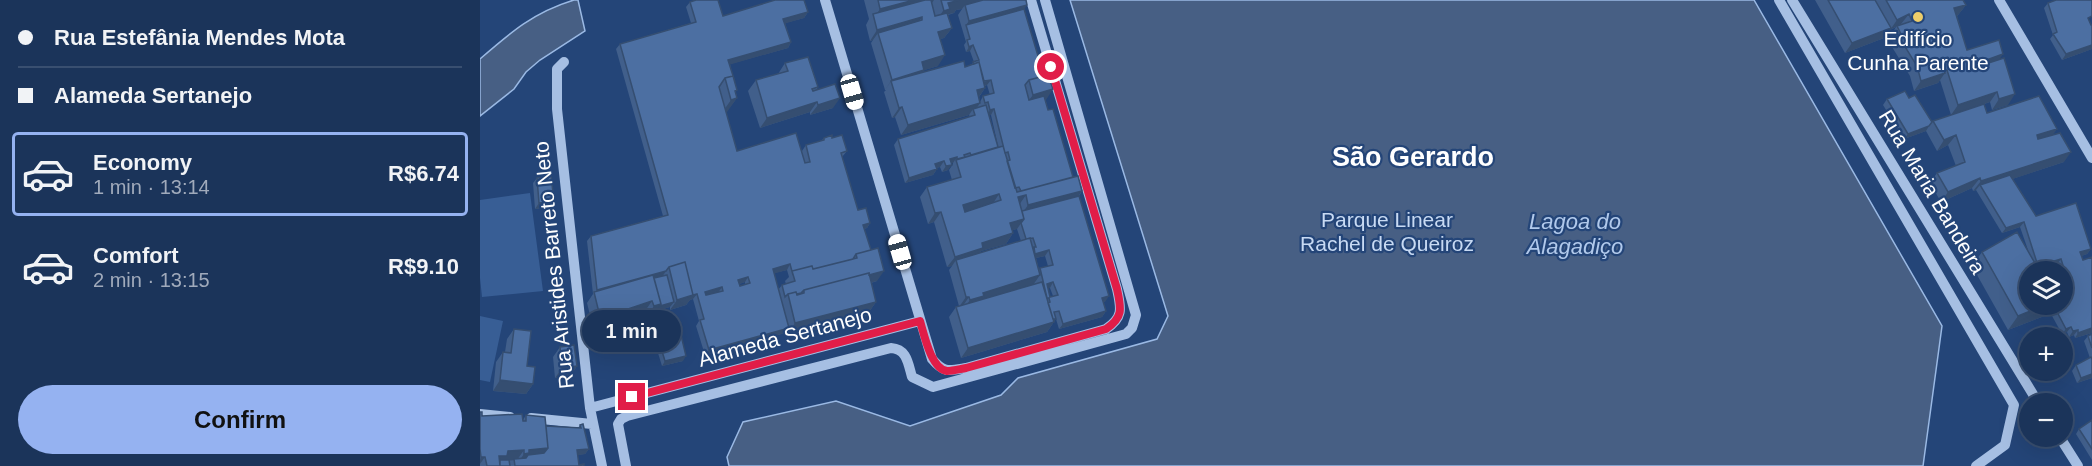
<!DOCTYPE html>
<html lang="en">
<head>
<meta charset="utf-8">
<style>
  body { margin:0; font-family:Helvetica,sans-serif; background:#243c60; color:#f1f3f6; height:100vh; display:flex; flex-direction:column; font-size:22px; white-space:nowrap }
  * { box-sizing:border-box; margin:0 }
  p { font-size:20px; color:#a0aabb }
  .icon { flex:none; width:33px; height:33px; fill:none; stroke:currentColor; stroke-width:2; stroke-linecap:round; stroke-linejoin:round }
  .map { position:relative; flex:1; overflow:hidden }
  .side { display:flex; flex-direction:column; background:#1b345a; width:480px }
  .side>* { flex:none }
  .banner { display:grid; align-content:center; height:132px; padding:0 18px; background:#1b345a }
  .tools { position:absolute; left:1539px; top:261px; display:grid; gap:12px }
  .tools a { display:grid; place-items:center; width:54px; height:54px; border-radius:50%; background:#1b345a; box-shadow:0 6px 24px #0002,0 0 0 2px #394f70; font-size:30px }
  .end { position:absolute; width:27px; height:27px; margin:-14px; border:8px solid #e11d48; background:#fff; box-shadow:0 0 0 3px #fff }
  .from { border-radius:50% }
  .bubble { position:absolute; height:42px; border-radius:21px; background:#1b345a; box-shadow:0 6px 24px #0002,0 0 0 2px #394f70; font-size:20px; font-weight:600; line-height:42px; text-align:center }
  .car { position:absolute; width:18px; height:36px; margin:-18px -9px; border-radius:8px; box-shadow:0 0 4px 2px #0007; background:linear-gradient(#fff 24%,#345 0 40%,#fff 0 76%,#345 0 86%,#fff 0) }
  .banner b { display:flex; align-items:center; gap:21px; height:57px; font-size:22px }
  .banner b+b { border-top:2px solid #394f70 }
  .banner i { width:15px; height:15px; background:#f1f3f6 }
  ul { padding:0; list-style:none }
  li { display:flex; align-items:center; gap:18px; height:84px; margin:0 12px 9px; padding:0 6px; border:3px solid transparent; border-radius:6px }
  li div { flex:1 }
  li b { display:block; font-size:22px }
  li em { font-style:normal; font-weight:600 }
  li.current { border-color:#95b2f1 }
  li>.icon { width:54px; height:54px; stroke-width:1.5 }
  .action { display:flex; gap:12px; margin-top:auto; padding:12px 18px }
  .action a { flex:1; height:69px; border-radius:36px; background:#95b2f1; color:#111; font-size:24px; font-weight:600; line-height:69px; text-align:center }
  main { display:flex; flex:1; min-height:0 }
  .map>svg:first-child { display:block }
  .green { fill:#385e95 }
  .water { fill:#475f84; stroke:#9ab9e4; stroke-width:1.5 }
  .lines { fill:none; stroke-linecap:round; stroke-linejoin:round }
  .minor { stroke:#a6bfe3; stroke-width:10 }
  .wall { fill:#415f8b; fill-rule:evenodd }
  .shaded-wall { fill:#354e71 }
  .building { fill:#4c6fa2; stroke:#354e71; stroke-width:1.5; fill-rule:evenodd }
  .route { stroke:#e11d48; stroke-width:8 }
  .poi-dot { fill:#edcd6a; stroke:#244578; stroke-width:2 }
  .labels { text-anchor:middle; stroke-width:4.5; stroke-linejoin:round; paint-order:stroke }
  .poi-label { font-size:21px; fill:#fff; stroke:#244578 }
  .street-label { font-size:21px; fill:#fff; stroke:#244578 }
  .park-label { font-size:21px; fill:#c8daf3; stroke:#244578 }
  .water-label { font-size:22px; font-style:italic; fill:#b1c9eb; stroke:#244578 }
  .district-label { font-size:27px; font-weight:bold; fill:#fff; stroke:#244578 }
</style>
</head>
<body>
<main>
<section class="side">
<div class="banner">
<b><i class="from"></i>Rua Estefânia Mendes Mota</b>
<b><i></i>Alameda Sertanejo</b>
</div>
<ul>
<li class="current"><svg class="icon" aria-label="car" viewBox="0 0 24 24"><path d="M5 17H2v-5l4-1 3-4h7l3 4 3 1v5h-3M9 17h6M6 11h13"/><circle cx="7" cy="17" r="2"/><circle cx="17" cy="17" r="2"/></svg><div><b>Economy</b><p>1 min · 13:14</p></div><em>R$6.74</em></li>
<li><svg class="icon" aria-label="car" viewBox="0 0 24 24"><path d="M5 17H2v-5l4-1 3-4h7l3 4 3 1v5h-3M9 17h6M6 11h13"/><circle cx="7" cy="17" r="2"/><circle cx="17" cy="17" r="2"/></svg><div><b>Comfort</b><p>2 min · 13:15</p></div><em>R$9.10</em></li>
</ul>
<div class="action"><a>Confirm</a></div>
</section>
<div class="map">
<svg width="1612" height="466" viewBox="0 0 1612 466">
  <rect width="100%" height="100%" fill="#244578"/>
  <path class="green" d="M50,193L63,291L2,297L0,278V200Z
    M0,316L23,321L10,382L0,380Z"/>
  <path class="water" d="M94,0H98L105,31L60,60L46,72L34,89L0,116V59C31,32 54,12 94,0Z
    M590,0H1274L1462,326L1443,466H249L247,457L263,422L356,401L430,426L521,395L538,378L677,339L688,316Z"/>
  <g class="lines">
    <path class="minor" d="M345,0L452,359C464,373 468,371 486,368L626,329C644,317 641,308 637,289L551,0
      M1299,0L1534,405L1525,445L1496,466
      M1312,0L1559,404
      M1519,0L1612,158
      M84,62L77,69V109L110,408L122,466
      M110,408L440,321
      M0,414L30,417
      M51,418L112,424
      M1579,436L1598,466
      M146,466L138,424L141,419L147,416L411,348C427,349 428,363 432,377L453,387L646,334L652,328L656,315L565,0"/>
  </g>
  <path class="wall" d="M292,0H324L328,12L324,18L305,23L311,42L308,48L250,64L257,98L246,112L257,151H322L326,145L341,141L344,138H352L367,151L362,157L378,210L390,223L387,228L384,229L397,281L391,283L396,302L386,316L306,337L305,333L225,355L216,326L219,321L213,299L210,300L206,305L190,310V307L176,311L174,314L167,316L165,311L146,318L142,323L114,331L107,303L113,294L107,241L111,236L183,216L136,49L140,44L211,23L206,7L210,2L243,16L292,1ZM307,270L309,277L305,281L306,284L302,285L298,290L294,273ZM265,282V285L260,286L259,284Z
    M384,0H546L544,9L568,110L593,177L602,191L599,196L625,302H623L626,311L622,317L579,329L576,319L567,332L481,358L469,317L476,307L479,306L469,270L472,266L467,267L454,222L448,224L440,197L447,187L472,180L469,170L473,164V163H471L468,170L462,172L460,167L456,168L457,169L453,175L425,183L414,145L418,139L490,117L489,115L421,135L415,117L412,118L404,92L406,90H405L391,43L393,40L390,41L386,25L389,19ZM482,9L478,15L486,42L484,45L486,52L490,51L494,62L492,64L485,67L443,73L444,70L458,66L460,39L464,38L472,28L468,15L474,13L476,10ZM507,85L510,95L503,96L500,102L499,97L505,88V86ZM509,115H511L518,146ZM537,229L541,241L500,253L501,251L526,244L533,233L532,230ZM565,256L568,266L560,268L559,270L556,258ZM568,288H570L573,296L570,297Z
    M1335,0H1483L1486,5L1478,15L1477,16L1487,50L1520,60L1528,105L1512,110L1510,102L1504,104L1507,113L1573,135L1584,162L1532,179L1556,216L1611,249L1607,254L1601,256L1603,260L1612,257V333L1595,338L1594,335L1589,337L1587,332L1582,334L1571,314L1575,308L1580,307L1579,304H1582V272H1579L1577,264L1559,270L1567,315L1528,330L1492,266L1502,252L1548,250L1540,227L1522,233L1496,190L1493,191L1492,188L1461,202L1450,183L1457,173L1476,166L1468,145L1457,151L1446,131L1424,139L1403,105L1407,99L1429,98L1452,122L1453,121L1471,115L1460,80L1458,83L1434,91L1430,76L1412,47L1414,44L1410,36L1416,27L1410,30L1404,38L1365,53Z
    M1568,3L1609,21L1611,25H1612V49L1582,60L1570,39L1573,35L1564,8Z
    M305,63L338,87L337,89L353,108L330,115V112L280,128L268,91L276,80L298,74Z
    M57,178L74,201L70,207L55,209L53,183Z
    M34,329L53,384L46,394L13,391L16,362L23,352H25L27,339Z
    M184,334L203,361L182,366L174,340L177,335Z
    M1612,334V378L1597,383L1592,371L1596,365L1610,358L1604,341L1608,336Z
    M80,347L97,366L90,376L75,378L73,357Z
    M0,412L2,416L43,420L46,415L66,426L98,428L100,425L109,449L105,454L97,455L99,465L104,466H0Z
    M1612,420V460L1596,434L1599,429Z"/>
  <path class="shaded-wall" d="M434,0H454L449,7L394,18L400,9Z
    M480,0H512L485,5L482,9L476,10L474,13L465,15L454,25L468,3Z
    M547,5L540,15L486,25L489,21Z
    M1486,5L1478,15L1467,18L1474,8Z
    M328,12L324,18L300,25L303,19Z
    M1429,14L1421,24L1410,30L1417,20Z
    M442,17L435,27L398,33L393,40L390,41L397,30Z
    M472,28L464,38L451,42L458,32Z
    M1411,28L1404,38L1365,53L1372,43Z
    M311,42L308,48L245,66L248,60Z
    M493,45L490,51L486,52L489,47Z
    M1612,45V49L1582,60L1586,54Z
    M1523,54L1516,64L1493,72L1501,62Z
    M465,55L458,66L435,73L442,62Z
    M444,70L437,81H411L405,90L412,80Z
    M1467,70L1458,83L1434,91L1441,81Z
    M511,80L507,85L496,88L499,83Z
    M505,88L498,98L497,90Z
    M573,89L566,100L545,105L553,95Z
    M1517,92L1510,102L1471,115L1478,105Z
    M1535,94L1528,105L1512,110L1519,99Z
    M257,98L247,112L241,114L251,100Z
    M360,98L353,108L330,115L338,105Z
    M337,102L330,112L280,128L287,118Z
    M500,103L494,112L493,109L489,115L421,135L428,125Z
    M422,107L415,117L412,118L419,108Z
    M514,109L511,115L506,116L510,110Z
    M1449,126L1446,131L1424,139L1428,134Z
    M1577,129L1570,139L1550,145L1557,135Z
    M1476,135L1468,145L1457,151L1464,140Z
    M1591,152L1584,162L1502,189L1500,185L1496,190L1493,191L1501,181Z
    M477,157L473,163L466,165L470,159Z
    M464,161L460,167L452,169L455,164Z
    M472,165L468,170L462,172L466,166Z
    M457,169L453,175L425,183L429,178Z
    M1500,178L1492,188L1461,202L1468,192Z
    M602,191L595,201L541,215L548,205Z
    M519,194L512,205L476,215L483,205Z
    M546,195L539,205L538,197Z
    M74,201L70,207L55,209L59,203Z
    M461,212L454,222L448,224L455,213Z
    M544,219L537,229L523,233L530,223Z
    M1544,222L1540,227L1522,233L1526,228Z
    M390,223L387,228L379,230L383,225Z
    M533,233L526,244L501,251L496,258L476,260L472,266L467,267L475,257L502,243Z
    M1611,249L1607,254L1596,258L1600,252Z
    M569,250L565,256L551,259L555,254Z
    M1581,259L1577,264L1554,271L1558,266Z
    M310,264L307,270L289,275L293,269Z
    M186,271L182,277L115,294L117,290Z
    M404,271L397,281L318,302L324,293Z
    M560,275L553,285L483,310L490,300L503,293Z
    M268,277L265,282L254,286L258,280Z
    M573,282L570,288L563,290L567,284Z
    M242,287L238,293L222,298L225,292Z
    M217,294L213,299L210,300L206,305L190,310L197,300Z
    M629,296L625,302L619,303L622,298Z
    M486,297H489L482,307H479Z
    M172,301L165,311L146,318L142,323L114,331L121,321L148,309Z
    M194,302L190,307L176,311L174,314L167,316L174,306Z
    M396,302L386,316L306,337L315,323Z
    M1568,304H1575L1567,315L1528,330L1538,316Z
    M626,311L622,317L579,329L583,324Z
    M576,319L567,332L481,358L488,348Z
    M1591,327L1587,332L1582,334L1586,329Z
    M309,328L305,333L225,355L229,350Z
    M1612,328V333L1595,338L1598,333Z
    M1598,330L1594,335L1589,337L1593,331Z
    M206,356L203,361L182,366L185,361Z
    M97,366L90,376L75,378L82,368Z
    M1612,374V378L1597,383L1601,378Z
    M20,380L53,384L46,394L13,391Z
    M68,448L60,459L37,464L44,454L49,450Z
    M109,449L105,454L93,456L97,450Z
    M44,450L37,460L23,461L20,466L19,456L28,451Z
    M1,457H5L0,464V459Z"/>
  <path class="building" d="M216,0H238L243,16L295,0H324L328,12L303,19L311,42L248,60L255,82L253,76L245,78L239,87L257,151L316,133L325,163L330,162L326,145L344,140V138L352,135V138L362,135L367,151L361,153L378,210L386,208L390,223L383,225L391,250L376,254L373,259L333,269L332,266L312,271L313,275L310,264L293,269L309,328L229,350L220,320L224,319L217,294L213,295L205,262L189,267L186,271L117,290L111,236L188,215L140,44L216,22L210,2ZM268,277L270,283L260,286L258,280ZM242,287L243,291L226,295L225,292Z
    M398,0H434L400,9Z
    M445,0H451L455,16L467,13L472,28L458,32L465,55L442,62L444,70L412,80L398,33L442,20V17L397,30L393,14Z
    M461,0H480L468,3L470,9L464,11Z
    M503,0H546L547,5L489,21L485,5Z
    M1348,0H1395L1411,28L1372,43Z
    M1406,0H1483L1486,5L1474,8L1487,50L1519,40L1523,54L1501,62L1502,65L1524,58L1535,94L1519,99L1517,92L1478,105L1467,70L1464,71L1465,73L1441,81L1437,66L1419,37L1422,36L1417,26L1432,21L1429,14L1417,20ZM1492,61L1493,64L1489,66L1488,62Z
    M1576,0H1612V16L1608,18L1611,25H1612V45L1586,54L1573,34L1577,32L1568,3Z
    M544,9L564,76L549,80L545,85L549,100L564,96L568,110L573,109L593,177L541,191L539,187L535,188L527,161L530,160L528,152L525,153L514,109L510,110L508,102L505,103L503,96L514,93L511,80L504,81L499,62L494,64L493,62L499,60L493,45L489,47L487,40L490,39L486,25Z
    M328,57L338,87L332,89L333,91L355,84L360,98L338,105L337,102L287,118L276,80L308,71L305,63Z
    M484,61L485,67L499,62L505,88L497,90L500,103L428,125L422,107L419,108L411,81Z
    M568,75L573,89L553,95L549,80Z
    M253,76L257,90L255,91L257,98L251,100L245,78Z
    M1425,91L1429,98L1435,95L1452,122L1449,126L1428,134L1407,99Z
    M1559,96L1577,129L1557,135L1558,139L1580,133L1591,152L1501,181L1500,178L1468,192L1457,173L1485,162L1476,135L1464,140L1453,121L1504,104L1507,113Z
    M506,105L518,147L491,155L490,153L484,155L485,157L477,159V157L470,159L472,165L466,166L464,161L455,164L457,169L429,178L418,139L495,115L493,109Z
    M523,146L537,192L598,176L602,191L548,205L546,195L538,197L544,219L530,223L533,233L502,243L503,248L475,257L461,212L455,213L447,187L481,177L476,160ZM519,194L521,200L485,212L483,205Z
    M1530,175L1556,216L1596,203L1611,249L1600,252L1603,260L1612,257V328L1598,333V330L1593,331L1591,327L1586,329L1575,308L1585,305L1582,299V276L1586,275L1581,259L1558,266L1544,222L1526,228L1500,185Z
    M71,176L74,201L59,203L57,178Z
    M599,196L629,296L622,298L626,311L583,324L579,311L574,312L576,319H573L568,303L570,302L569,298H567L560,268L573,265L569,250L555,254L554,247H556L553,238L546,239L541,223L544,219L542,211ZM573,282L578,295L570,297L567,284Z
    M1537,232L1560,272H1550V304H1568L1538,316L1502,252Z
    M550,238L560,275L503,293L504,296L490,300L489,297H486L476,260Z
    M398,248L404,271L389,275V273L324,290L321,293L317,294L316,292L308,294L305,297L302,285L315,281L312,271L332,266L333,269L377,258L376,254Z
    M205,262L213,295L197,300L189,267Z
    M389,273L396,302L315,323L308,294L316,292L317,295L324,293V290Z
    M173,275L181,304L174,306L172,301L148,309L149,313L121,321L114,292Z
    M187,275L194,302L180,306L181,304L174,278Z
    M562,282L574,322L488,348L476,307Z
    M34,329L51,331L47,366L55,367L53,384L20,380L23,352L31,353Z
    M183,333L184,334H186L187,338L201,335L206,356L185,361L177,335Z
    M1612,334V348L1608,336Z
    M94,345L97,366L82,368L80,347Z
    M1611,357L1612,359V374L1601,378L1596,365Z
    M0,412H2V416L42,414L43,421H46V415L65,417L68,448L49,450V453L44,454V450L28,451L27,456H19L20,466H7L5,457H1L0,449Z
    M1612,420V449L1599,429Z
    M103,424L109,449L97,450L99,465L104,464V466H35L34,459L46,458L48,455L64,453L68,448L66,426L101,428L100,425Z
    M20,460H29L30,466H20Z"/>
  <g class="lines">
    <path class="route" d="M152,397L440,321C444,334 451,369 467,371C473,371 480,369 486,368L626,329C644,317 641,308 637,289L571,67"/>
  </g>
  <circle class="poi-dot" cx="1438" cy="17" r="6"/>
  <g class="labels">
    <g class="poi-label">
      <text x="1438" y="46">Edifício<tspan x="1438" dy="24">Cunha Parente</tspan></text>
    </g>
    <g class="street-label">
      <text transform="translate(1452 192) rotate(59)" y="7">Rua Maria Bandeira</text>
      <text transform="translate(74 265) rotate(-96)" y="7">Rua Aristides Barreto Neto</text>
      <text transform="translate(305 337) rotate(-15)" y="7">Alameda Sertanejo</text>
    </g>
    <g class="park-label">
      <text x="907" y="227">Parque Linear<tspan x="907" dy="24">Rachel de Queiroz</tspan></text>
    </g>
    <g class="water-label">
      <text x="1095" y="229">Lagoa do<tspan x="1095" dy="25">Alagadiço</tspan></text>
    </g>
    <g class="district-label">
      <text x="933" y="166">São Gerardo</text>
    </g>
  </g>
</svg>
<div class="tools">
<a><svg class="icon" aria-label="layers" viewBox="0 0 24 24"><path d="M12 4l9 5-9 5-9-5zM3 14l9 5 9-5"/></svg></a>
<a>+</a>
<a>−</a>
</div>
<i class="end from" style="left:571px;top:67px"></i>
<i class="end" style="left:152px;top:397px"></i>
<div class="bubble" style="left:102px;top:310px;width:99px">1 min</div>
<i class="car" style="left:372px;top:92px;rotate:164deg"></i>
<i class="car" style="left:420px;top:252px;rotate:344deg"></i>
</div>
</main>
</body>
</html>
